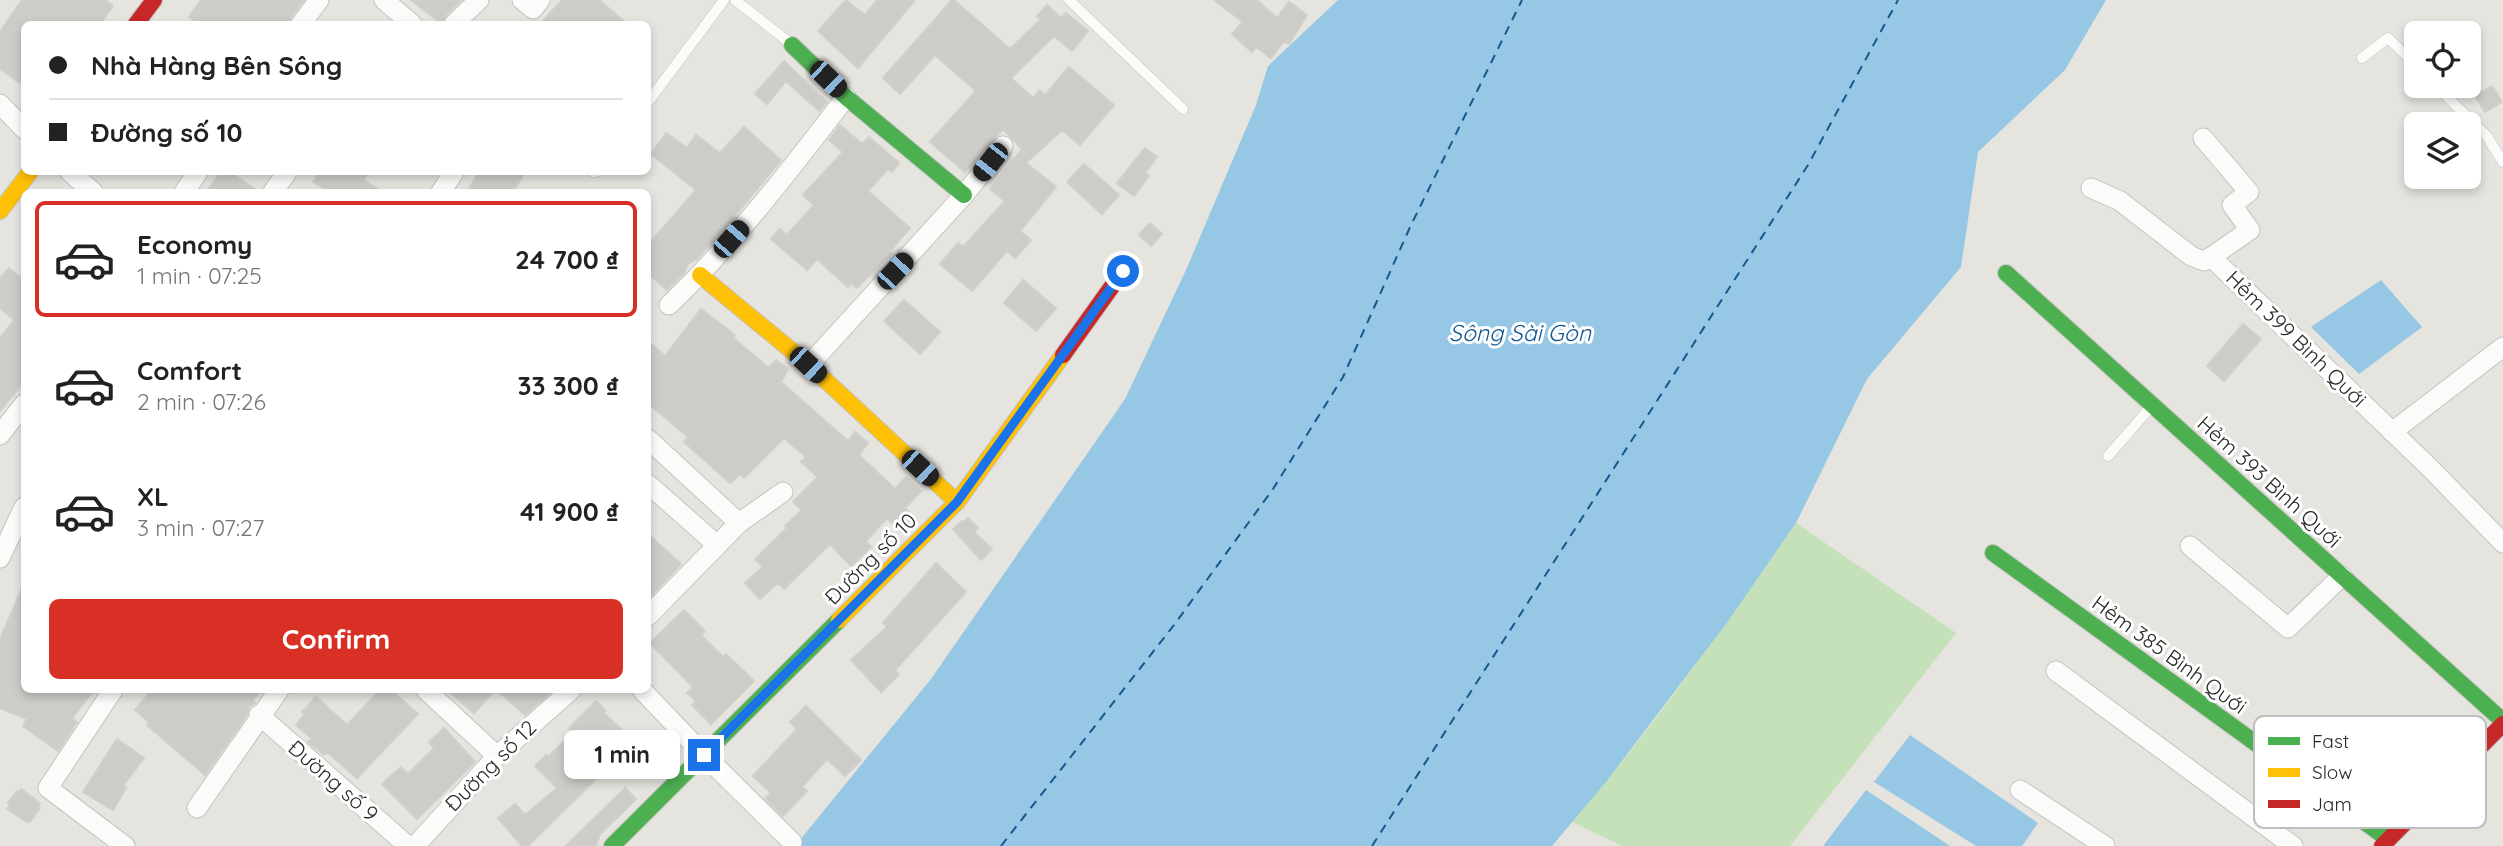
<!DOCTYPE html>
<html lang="en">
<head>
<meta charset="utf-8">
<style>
  body { margin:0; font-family:Quicksand,sans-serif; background:#f2f2f2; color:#222; height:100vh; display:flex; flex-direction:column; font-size:26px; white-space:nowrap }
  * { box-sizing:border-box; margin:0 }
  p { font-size:23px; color:#767676 }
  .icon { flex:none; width:38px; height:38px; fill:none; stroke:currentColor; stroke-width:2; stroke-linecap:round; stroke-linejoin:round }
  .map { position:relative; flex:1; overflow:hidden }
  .details { position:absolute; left:21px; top:189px; width:630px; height:504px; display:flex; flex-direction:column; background:#fff; border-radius:10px; box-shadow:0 4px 10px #0003 }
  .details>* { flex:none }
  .guide { position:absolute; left:21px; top:21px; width:630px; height:154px; border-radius:10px; box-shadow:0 4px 10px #0003; display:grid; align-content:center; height:154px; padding:0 28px; background:#fff }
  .tools { position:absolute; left:2404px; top:21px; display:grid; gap:14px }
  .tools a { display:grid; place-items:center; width:77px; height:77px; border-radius:10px; background:#fff; box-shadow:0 4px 10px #0003; font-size:35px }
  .end { position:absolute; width:32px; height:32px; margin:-16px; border:9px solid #1a73e8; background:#fff; box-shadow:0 0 0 4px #fff }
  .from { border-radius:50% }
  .bubble { position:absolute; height:49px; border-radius:10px; background:#fff; box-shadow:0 4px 10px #0003; font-size:23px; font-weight:700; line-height:49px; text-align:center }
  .car { position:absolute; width:21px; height:42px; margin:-21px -10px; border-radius:9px; box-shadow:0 0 5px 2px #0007; background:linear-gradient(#222 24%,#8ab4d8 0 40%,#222 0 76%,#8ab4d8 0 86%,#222 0) }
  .guide b { display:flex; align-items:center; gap:24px; height:66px; font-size:26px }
  .guide b+b { border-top:2px solid #e0e0e0 }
  .guide i { width:18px; height:18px; background:#222 }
  ul { padding:12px 0 0; list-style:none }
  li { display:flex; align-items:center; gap:21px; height:116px; margin:0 14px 10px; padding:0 14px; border:4px solid transparent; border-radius:10px }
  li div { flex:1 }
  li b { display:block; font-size:26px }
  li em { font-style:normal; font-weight:700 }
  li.active { border-color:#d93025 }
  li>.icon { width:63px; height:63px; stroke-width:1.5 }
  .cta { display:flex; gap:14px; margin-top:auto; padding:14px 28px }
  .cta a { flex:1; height:80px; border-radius:10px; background:#d93025; color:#fff; font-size:28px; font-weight:700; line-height:80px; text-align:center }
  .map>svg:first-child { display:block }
  .green { fill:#c4e1b9 }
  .water { fill:#96c7e4 }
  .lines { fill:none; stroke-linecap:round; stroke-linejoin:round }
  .ferry { stroke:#145791; stroke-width:2; stroke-dasharray:9 7; stroke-linecap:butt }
  .building { fill:#cdccc8; stroke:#d1cfca; stroke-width:2 }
  .lane-casing { stroke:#c4c3c3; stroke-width:11 }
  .street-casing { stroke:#c4c3c3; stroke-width:21 }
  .fast-casing { stroke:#c4c3c3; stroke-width:18 }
  .slow-casing { stroke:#c4c3c3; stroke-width:18 }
  .jam-casing { stroke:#c4c3c3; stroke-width:18 }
  .lane { stroke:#fbfbfa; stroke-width:10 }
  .street { stroke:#fbfbfa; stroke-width:19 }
  .fast { stroke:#4caf50; stroke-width:16 }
  .slow { stroke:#ffc107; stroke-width:16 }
  .jam { stroke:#c62828; stroke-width:16 }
  .route { stroke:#1a73e8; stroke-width:9 }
  .labels { text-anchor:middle; stroke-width:6; stroke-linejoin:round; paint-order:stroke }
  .street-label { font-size:21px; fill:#282828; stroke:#fff }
  .water-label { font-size:23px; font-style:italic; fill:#145791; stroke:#fff }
  .key { fill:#fff; stroke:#bebebe; stroke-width:2 }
  .key-label { font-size:19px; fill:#282828 }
</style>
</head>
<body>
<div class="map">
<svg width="2503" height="846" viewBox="0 0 2503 846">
  <rect width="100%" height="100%" fill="#e6e4de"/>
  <path class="green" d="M1796,523L1956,633L1790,846H1622L1572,822C1653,728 1725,625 1796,523Z"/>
  <path class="water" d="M1338,0H2106L2065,70L1978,152L1961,267L1867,379L1796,523L1726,624L1606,782L1552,846H795L931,679L1125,399L1186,270L1256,105L1268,66Z
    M2381,280L2422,327L2359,374L2311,327Z
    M1910,735L2038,823L2022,846H1976L1874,782Z
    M1866,790L1950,846H1823Z"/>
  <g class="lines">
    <path class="ferry" d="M1001,846L1174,625L1273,489L1343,377L1411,225L1522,0
      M1372,846L1808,165L1898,0"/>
  </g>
  <path class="building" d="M22,0H105L113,6L100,24H24V86L0,69V32Z
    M201,0H304L291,17L289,24H200L189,17Z
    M411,0H461L446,15L442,24Z
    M562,0H599L627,24H540Z
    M846,0L865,15L877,0H915L858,68L818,31Z
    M952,0H954L1010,49L1041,19L1037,16L1047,5L1061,18L1066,13L1088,31L1072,51L1054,36L1011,78L1033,98L1040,90L1045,95L1069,67L1114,105L1080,145L1062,130L1026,163L1056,187L1020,231L1031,240L1015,258L1007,251L972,291L940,264L958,243L963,247L1005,201L990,189L1022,149L1003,129L965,172L930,142L976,91L935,55L900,94L883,78Z
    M1214,0H1257L1277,18L1289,2L1307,15L1289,44L1284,41L1271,58L1256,47L1252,52L1232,34L1243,22Z
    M784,61L827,102L819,111L786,81L767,104L755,94Z
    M2492,86L2502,102L2485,112L2475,96Z
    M840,125L862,144L869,137L899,163L892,172L888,169L868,191L910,228L890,251L892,253L857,288L851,283L848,287L817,259L807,270L771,239L780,229L787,235L814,205L803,195L843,152L829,140Z
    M744,127L781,160L730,222L697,259L688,264L684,273L667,290L648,273V245L696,190L651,154L666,133L687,148L696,135L720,153Z
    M1145,148L1157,157L1145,173L1149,176L1134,196L1117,183Z
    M1084,164L1119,195L1102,214L1067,182Z
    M221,172H230L259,192H206Z
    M320,172H369L363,180L384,192H330L313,182Z
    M479,172H525L513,192H467Z
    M1150,223L1162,234L1151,246L1139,235Z
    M9,268L24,281V382L0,411V338L14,320L0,308V278Z
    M1023,280L1056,308L1036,331L1004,303Z
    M904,300L940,332L920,354L884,321Z
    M701,309L735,335L733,338L769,368L776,360L788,369L781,382L848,441L855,432L868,443L859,455L895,489L906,477L921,491L905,508L917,519L903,533L887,518L866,541L871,547L851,566L830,544L784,589L778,583L760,599L745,583L763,567L755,559L787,528L785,526L802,510L793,502L818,477L801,462L806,457L784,438L744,478L740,474L730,483L684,442L688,437L648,403V341L665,356Z
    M2243,324L2261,339L2224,381L2207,366Z
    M968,518L978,528L974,532L992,549L981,560L953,529L962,521L964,522Z
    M648,534L681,564L648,599Z
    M936,563L966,592L895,670L899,675L881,692L851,660L887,627L883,623Z
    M24,584V690H94L72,718L77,722L58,751L23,726L27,719L0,708V639Z
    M684,610L705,631L701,635L723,657L726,654L754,681L711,724L692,705L696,701L687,693L693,687L650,643Z
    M152,690H261L252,701L255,703L249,707L247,715L205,775L147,725L149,722L135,710Z
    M380,690H391L418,714L357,778L327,752L324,755L308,742L312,739L296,725L305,714L302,712L316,697L347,725Z
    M447,690H495L474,713Z
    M497,690H553L525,715Z
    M596,701L606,711L604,713L631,739L594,776L597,778L528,846H522L498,818L515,804L525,815L557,788L535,766L546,755L548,757L573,733L569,728Z
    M806,706L861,760L845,776L827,759L802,787L807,791L783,816L765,798L771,793L753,776L797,729L790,722Z
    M444,728L475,762L417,819L382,784L401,767L408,774L434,748L429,742Z
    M117,739L144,758L123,786L126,788L113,810L83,792Z
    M625,788L636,799L600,834L596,846H566Z
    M21,789L40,803L38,807L40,808L30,822L28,821L27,822L7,809L10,805L8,803L17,791L19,792Z"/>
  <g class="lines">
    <defs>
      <path id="lane" d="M735,0L790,43
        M1069,0L1183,109
        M2362,58L2388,38L2417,66
        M2436,86L2486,135L2503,162
        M648,102L724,0
        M593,172H596
        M2108,456L2150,408"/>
      <path id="street" d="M384,0L412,24
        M522,0L533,9L540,0
        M301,24L319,0
        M454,24L479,0
        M0,104L24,129
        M2203,138L2249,192L2232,205L2250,230L2211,257L2431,469L2503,543
        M70,172L93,192
        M2091,188L2120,201L2191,256L2204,261L2211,257
        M184,192L198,172
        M273,192L287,172
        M441,192L454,172
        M669,305C735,242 791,169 846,97
        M809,365L964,195L1003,146
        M2392,432L2503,347
        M0,435L24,404
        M648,439L739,523
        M648,484L717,545
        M2190,546L2288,628L2342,576
        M0,558L24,507
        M648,616L739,523L783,492
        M2056,671L2293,846
        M113,690L48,788L125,846
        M426,690L497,756
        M642,690L704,755L792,842
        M259,715L408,846
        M2020,790L2105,846
        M197,808L279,690
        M415,846L497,756L571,690"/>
      <path id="fast" d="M792,45L846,97L964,195
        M2006,273L2503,721
        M1993,553L2388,839
        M612,846L839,620"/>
      <path id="slow" d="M0,211L30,172
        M700,275L809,365L957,502
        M839,620L957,502L1063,355"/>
      <path id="jam" d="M136,24L154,0
        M1063,355L1123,271
        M2382,846L2503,724"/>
    </defs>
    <use href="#lane" class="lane-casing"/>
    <use href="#street" class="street-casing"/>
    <use href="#fast" class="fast-casing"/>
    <use href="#slow" class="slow-casing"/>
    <use href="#jam" class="jam-casing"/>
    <use href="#lane" class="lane"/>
    <use href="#street" class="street"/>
    <use href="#fast" class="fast"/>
    <use href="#slow" class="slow"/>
    <use href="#jam" class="jam"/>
  </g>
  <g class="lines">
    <path class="route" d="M704,755L957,502L1123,271"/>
  </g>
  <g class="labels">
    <g class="street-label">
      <text transform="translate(2296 339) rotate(44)" y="7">Hẻm 399 Bình Quới</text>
      <text transform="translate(2269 482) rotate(42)" y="7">Hẻm 393 Bình Quới</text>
      <text transform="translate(871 559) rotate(-45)" y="7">Đường số 10</text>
      <text transform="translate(2169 655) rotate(36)" y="7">Hẻm 385 Bình Quới</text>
      <text transform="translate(491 766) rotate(-45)" y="7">Đường số 12</text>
      <text transform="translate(333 781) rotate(41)" y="7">Đường số 9</text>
    </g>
    <g class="water-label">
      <text x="1520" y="341">Sông Sài Gòn</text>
    </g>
  </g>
  <rect x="2254" y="716" width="232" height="112" rx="10" class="key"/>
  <rect x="2268" y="737" width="32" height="8" fill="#4caf50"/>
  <rect x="2268" y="768" width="32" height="9" fill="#ffc107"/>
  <rect x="2268" y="800" width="32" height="8" fill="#c62828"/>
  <g class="key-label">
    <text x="2312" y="748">Fast</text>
    <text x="2312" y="779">Slow</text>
    <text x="2312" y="811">Jam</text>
  </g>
</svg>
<div class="tools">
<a><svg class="icon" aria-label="locate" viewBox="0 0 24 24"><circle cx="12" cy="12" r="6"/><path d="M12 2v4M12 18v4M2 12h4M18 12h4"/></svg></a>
<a><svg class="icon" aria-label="layers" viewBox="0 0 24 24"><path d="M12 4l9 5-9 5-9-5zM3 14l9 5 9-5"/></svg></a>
</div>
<i class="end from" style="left:1123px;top:271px"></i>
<i class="end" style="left:704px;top:755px"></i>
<div class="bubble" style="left:564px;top:730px;width:116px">1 min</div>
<i class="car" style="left:828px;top:79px;rotate:134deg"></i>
<i class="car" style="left:990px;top:162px;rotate:218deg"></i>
<i class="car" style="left:731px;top:239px;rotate:41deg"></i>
<i class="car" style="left:895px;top:271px;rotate:43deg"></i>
<i class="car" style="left:808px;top:365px;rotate:133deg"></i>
<i class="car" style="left:920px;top:468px;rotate:133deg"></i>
<div class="guide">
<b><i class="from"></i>Nhà Hàng Bên Sông</b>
<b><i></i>Đường số 10</b>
</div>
<section class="details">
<ul>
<li class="active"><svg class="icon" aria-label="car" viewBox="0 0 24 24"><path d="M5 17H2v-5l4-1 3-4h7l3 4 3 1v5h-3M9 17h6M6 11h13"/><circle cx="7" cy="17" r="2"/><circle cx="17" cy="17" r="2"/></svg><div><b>Economy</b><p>1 min · 07:25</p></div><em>24 700 ₫</em></li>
<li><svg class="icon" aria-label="car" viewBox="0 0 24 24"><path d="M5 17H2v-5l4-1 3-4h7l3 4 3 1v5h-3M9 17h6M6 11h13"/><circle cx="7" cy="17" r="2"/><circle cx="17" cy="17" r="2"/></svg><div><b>Comfort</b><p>2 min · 07:26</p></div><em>33 300 ₫</em></li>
<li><svg class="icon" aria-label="car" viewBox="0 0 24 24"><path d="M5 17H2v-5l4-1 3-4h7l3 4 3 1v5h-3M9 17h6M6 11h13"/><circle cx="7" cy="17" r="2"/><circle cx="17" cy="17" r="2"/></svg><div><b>XL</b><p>3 min · 07:27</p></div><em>41 900 ₫</em></li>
</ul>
<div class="cta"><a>Confirm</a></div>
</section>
</div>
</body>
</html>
